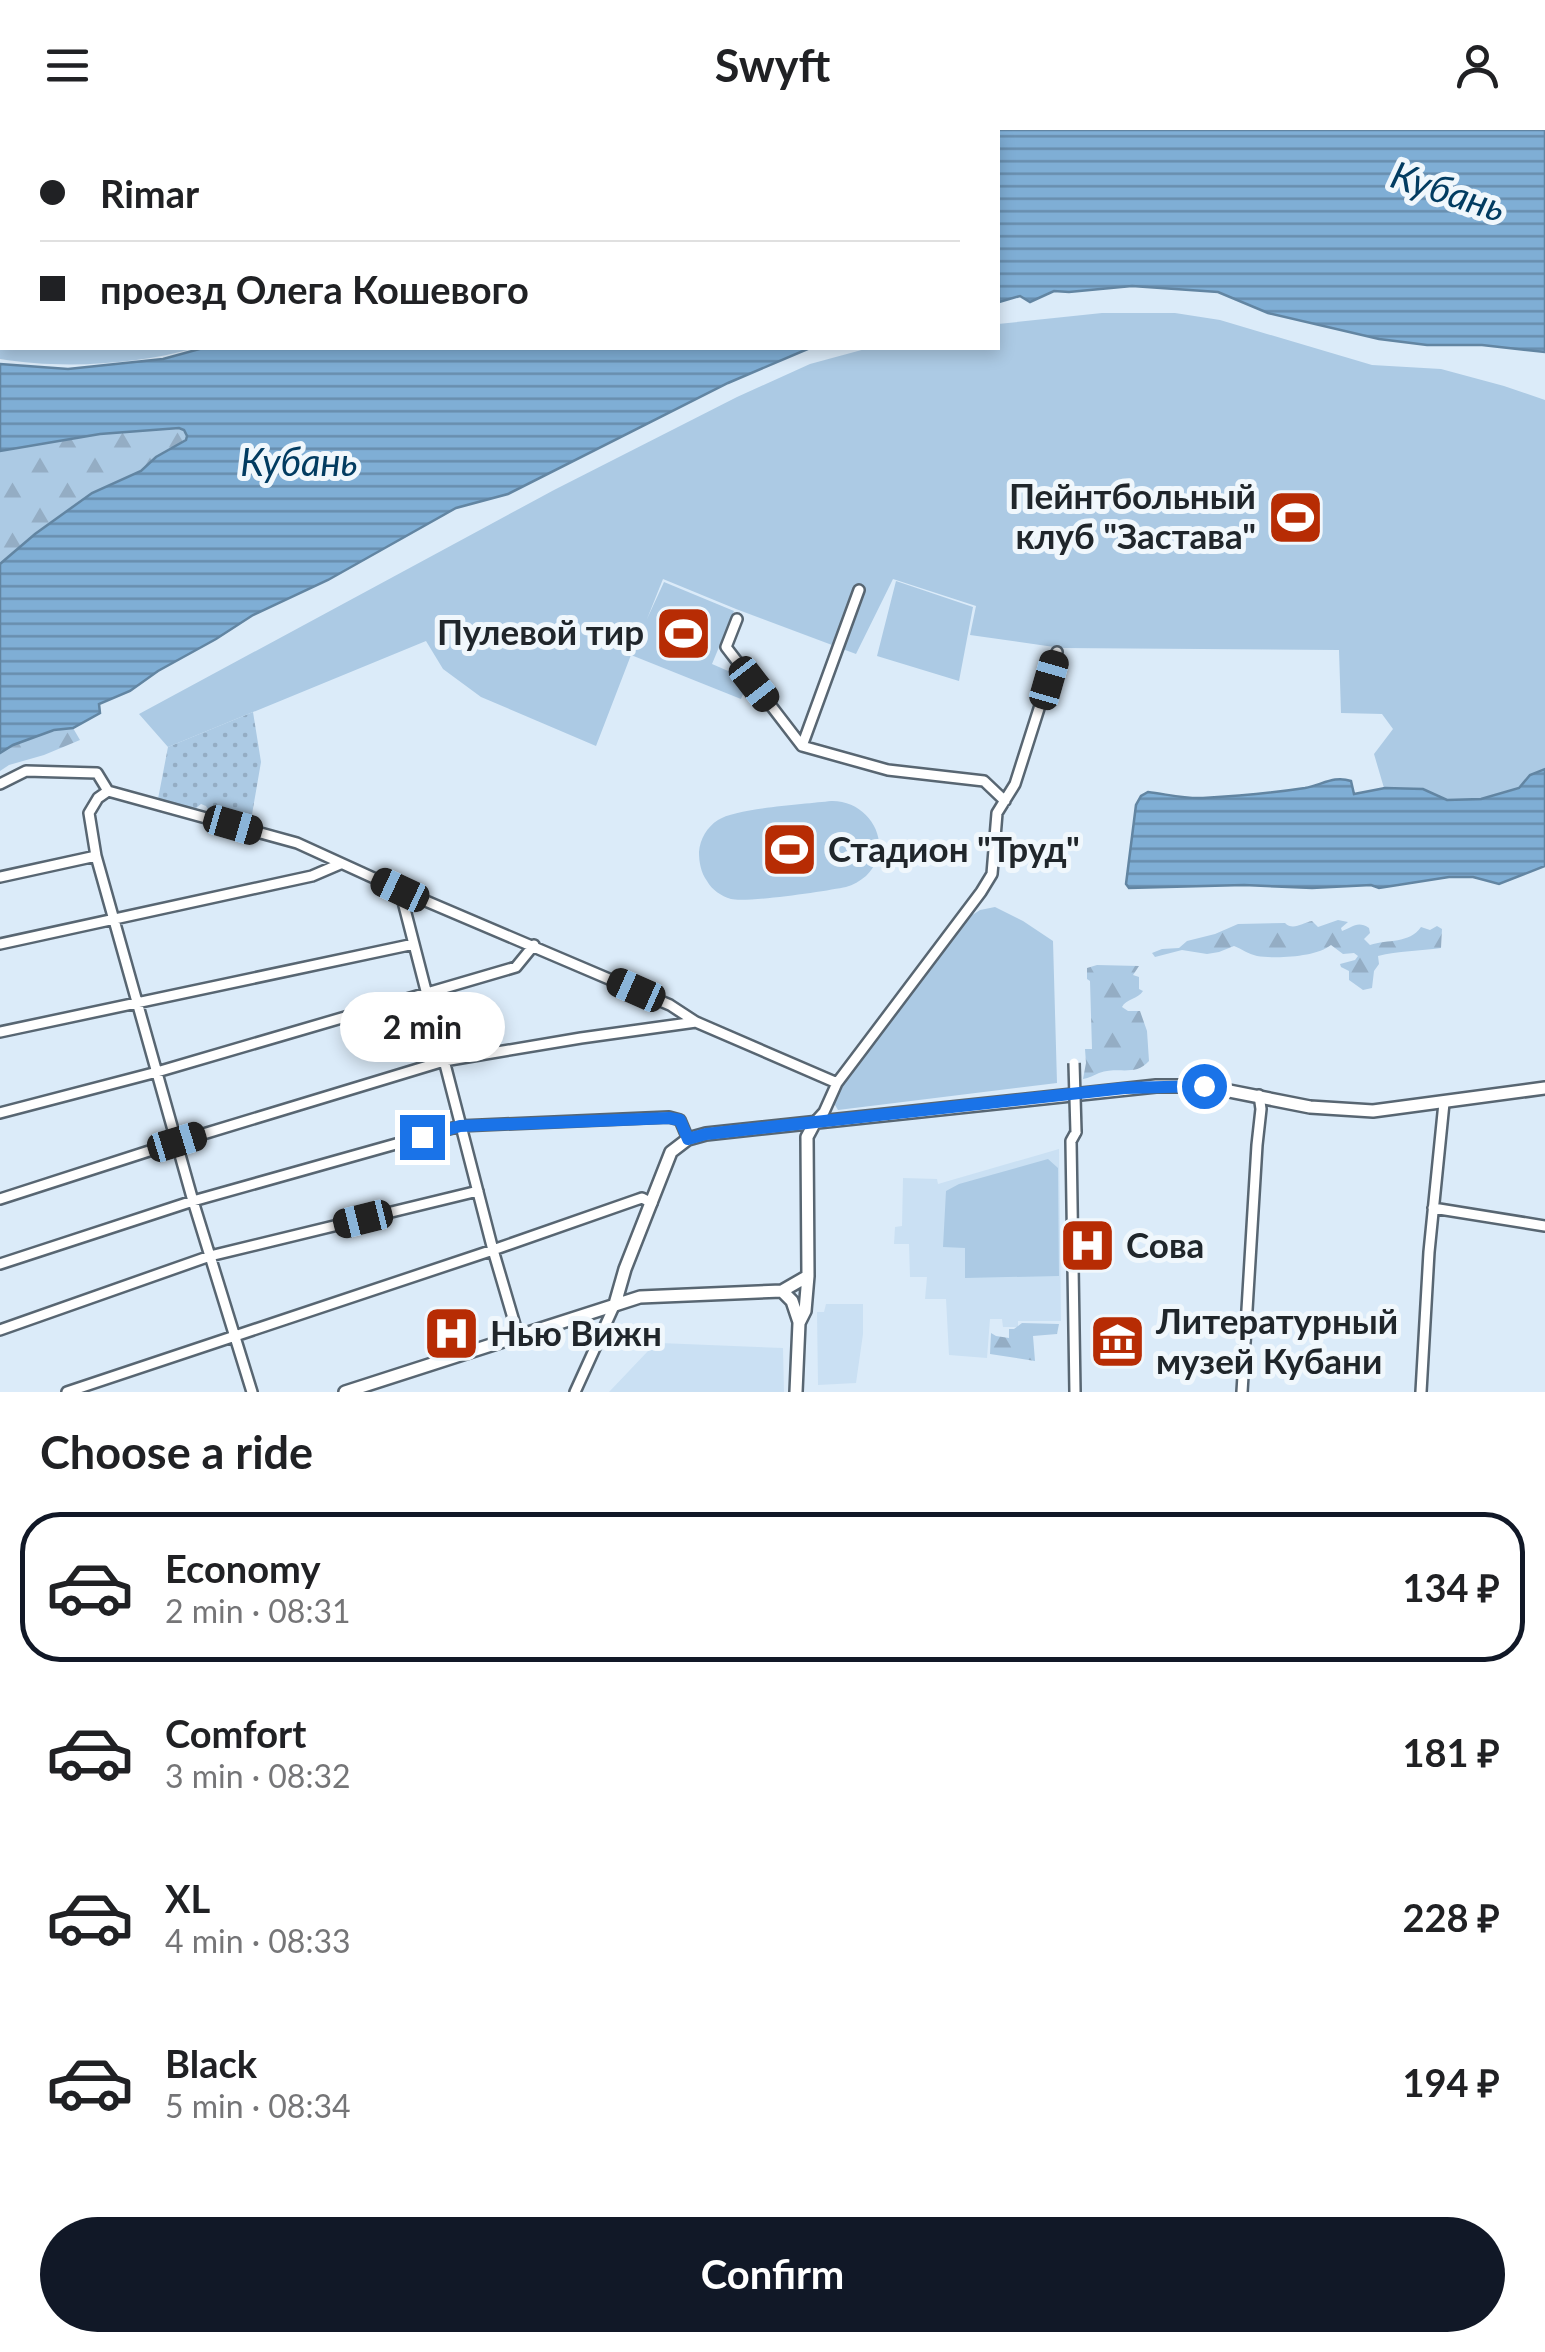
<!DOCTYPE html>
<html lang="en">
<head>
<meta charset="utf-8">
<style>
  body { margin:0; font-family:Lato,sans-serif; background:#f6f6f6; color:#202124; height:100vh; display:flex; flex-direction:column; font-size:38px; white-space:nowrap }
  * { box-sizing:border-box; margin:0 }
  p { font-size:32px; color:#757577 }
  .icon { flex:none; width:55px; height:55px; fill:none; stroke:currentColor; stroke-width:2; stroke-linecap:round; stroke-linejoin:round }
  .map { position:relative; height:1262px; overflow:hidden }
  .drawer { display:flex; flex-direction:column; background:#fff; flex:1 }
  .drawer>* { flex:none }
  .hud { position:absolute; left:0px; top:0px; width:1000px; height:220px; box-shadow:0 5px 15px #0003; display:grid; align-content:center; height:220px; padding:0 40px; background:#fff }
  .end { position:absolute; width:45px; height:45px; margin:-22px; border:12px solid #1a73e8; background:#fff; box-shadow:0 0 0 5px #fff }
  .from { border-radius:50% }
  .bubble { position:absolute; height:70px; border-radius:35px; background:#fff; box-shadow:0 5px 15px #0003; font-size:32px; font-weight:700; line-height:70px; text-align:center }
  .car { position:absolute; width:30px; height:60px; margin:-30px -15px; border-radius:12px; box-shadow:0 0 8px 2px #0007; background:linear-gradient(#222 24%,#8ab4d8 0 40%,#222 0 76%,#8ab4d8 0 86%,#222 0) }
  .hud b { display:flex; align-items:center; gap:35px; height:95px; font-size:38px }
  .hud b+b { border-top:2px solid #e0e0e0 }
  .hud i { width:25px; height:25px; background:#202124 }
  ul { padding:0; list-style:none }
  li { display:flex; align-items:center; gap:30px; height:150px; margin:0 20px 15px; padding:0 20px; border:5px solid transparent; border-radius:40px }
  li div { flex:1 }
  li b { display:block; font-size:38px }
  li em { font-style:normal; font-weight:700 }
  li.active { border-color:#111827 }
  li>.icon { width:90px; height:90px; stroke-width:1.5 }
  h2 { padding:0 40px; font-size:45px; line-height:120px }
  .cta { display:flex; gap:20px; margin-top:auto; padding:20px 40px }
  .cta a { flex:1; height:115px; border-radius:60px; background:#111827; color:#fff; font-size:40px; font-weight:700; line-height:115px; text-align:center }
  header { display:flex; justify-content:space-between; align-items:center; height:130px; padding:0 40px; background:#fff; font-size:45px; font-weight:700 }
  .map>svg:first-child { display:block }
  .built { fill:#cae0f3 }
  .grass { fill:url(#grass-dots) }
  .forest { fill:url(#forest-firs) }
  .green { fill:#accae4 }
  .water { fill:url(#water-rules); stroke:#6285a2; stroke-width:2.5 }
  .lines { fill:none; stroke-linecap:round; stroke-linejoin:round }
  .minor-casing { stroke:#586672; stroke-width:14 }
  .major-casing { stroke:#586672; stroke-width:16 }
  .minor { stroke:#fff; stroke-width:9 }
  .major { stroke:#fff; stroke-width:11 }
  .minor-bridge-casing { stroke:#586672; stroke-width:14; stroke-linecap:butt }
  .minor-bridge { stroke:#fff; stroke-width:9 }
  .route { stroke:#1a73e8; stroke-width:12 }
  .labels { text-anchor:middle; stroke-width:10; stroke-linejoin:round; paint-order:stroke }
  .poi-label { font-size:35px; font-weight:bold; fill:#20262b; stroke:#f0f7fc; text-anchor:start }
  .water-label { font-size:38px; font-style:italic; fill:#023c61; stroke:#f0f7fc }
</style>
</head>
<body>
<header><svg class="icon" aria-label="menu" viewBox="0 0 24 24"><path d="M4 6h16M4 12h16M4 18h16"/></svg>Swyft<svg class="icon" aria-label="person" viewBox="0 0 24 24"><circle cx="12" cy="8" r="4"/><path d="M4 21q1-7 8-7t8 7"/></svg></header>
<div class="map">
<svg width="1545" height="1262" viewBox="0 0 1545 1262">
  <defs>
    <pattern id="grass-dots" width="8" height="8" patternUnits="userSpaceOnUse" patternTransform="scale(2.5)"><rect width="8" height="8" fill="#accae4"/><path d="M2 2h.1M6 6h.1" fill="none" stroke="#94adc4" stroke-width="1.8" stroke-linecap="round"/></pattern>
    <pattern id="forest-firs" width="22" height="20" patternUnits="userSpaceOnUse" patternTransform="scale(2.5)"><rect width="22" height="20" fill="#accae4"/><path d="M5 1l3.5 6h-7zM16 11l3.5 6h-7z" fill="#94adc4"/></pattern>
    <pattern id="water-rules" width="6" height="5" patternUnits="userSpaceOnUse" patternTransform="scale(2.5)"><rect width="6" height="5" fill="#7faed5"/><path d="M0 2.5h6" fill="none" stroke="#688dad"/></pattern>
  </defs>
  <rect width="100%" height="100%" fill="#dbebf9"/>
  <path class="built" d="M1059,1019L1061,1191H1018V1197H1003L1002,1189H990L987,1228L949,1225L946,1169H925L927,1147H910L909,1114H894L895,1097L902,1096L903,1048L937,1049L938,1054Z
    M826,1174H863V1204L856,1253L818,1255L817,1182H824Z
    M660,1213L783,1218L784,1262H609L648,1221Z"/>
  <path class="grass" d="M253,582L261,632L250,696L211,684L206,676L201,674L195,679L158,669L168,617Z"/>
  <path class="forest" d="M180,298L186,303V310L141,341L92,363L35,404L0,434V321L100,304Z
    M73,598L80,610L44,625L9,635L0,641V623C22,609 47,601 73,598Z
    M1338,790L1348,792L1341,798L1342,801C1352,798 1357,790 1369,798L1370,803L1364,809L1370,815C1388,809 1409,814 1421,797L1430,800L1437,796L1442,799L1441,818C1420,821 1398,821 1378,826L1379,834L1374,841L1372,858L1363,860L1349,850V841L1341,837L1340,834L1355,830L1358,826L1354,823L1343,824L1331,815C1316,827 1277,829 1257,826C1248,824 1242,819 1234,816L1219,822L1207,824L1182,820L1155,827L1152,823L1162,819L1179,818L1187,811L1215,804L1238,794L1285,793C1293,801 1302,793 1312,791L1318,797Z
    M1097,835L1139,836L1133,845L1139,847V859L1143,861C1138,869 1126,869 1122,877L1128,881H1140L1147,901L1149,931C1135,947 1119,936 1099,943C1094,945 1089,948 1083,949L1086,933L1085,919H1092L1090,851L1087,849V838Z
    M1022,1193L1059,1194L1057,1204L1033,1206L1035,1231L990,1224L991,1203L996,1206L1009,1208V1199H1014Z"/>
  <path class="green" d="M39,0H635L629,2H41Z
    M2,106V218H195C136,235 60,239 0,229V107Z
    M1102,183H1175L1220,190L1372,235L1441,239L1504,256L1545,270V639L1530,645L1519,658L1481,669L1447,670L1423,659L1384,658L1374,624L1393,599L1382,584L1341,583L1339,520L1061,518L970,505L976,476L893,449L856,524L736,479L663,449L647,489L664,452L734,481L712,534L749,550L741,569L631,525L596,616L481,567L443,539L426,511L168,617L139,584L554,360L737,267L810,234L869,218H998V194Z
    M896,451L973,477L959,551L877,526Z
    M831,671C871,670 896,717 866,746C860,751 853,755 846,757C827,761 747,773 731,769C721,766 712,760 707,751C701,743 699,732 699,722C700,709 707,697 718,690C736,678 807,674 831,671Z
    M995,777L1023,791L1053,811L1057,953L838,980L832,970L963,791L980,780Z
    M1048,1029L1058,1038L1059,1146L965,1148V1118L943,1117L946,1061L959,1054Z"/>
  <path class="water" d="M636,0H1545V222L1482,215H1427L1379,209L1268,183L1218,162L1132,156L1069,162L1054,161L1030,172L1020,166L999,172L998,2H630Z
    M203,218H810L728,253L508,364L456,378L328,450L253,485L216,509L158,541L130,561L99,574L100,583L73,598L54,600L13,615L0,623V434L35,404L92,363L141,341L156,327L186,310L187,306L184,300L179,298L100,304L0,321V234L68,239L163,229Z
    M1545,639V736L1499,754L1473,747H1449L1379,758L1371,755L1312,758L1244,755L1129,758L1126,754L1136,675L1141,666L1148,662C1166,664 1184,669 1203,668C1237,666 1272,663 1305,658C1322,655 1334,645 1351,651L1354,664L1385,658L1423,659L1447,670L1481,669L1519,658L1530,645Z"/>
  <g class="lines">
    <defs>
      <path id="minor" d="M103,0L104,2
        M184,0L186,2
        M231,0L232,2
        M293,0L294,2
        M357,0L358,2
        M517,0V2
        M584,0V1
        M192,2L198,0
        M0,100L2,99
        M737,489L726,517L802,616L888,640L984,651L1005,671
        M802,616L859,460
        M0,654L26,641L97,643L108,661
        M108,661L297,713L400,760L670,875L696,892L837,953
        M108,661L98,668L89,683L96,726L193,1071L252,1262
        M0,747L96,726
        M400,760L493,1120L518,1205
        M0,814L312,746L340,734
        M0,902L414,814
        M0,983L157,942L516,837L534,815
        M815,992L824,982L837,953L981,762L992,744L997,683L1015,654L1057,522
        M0,1069L177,1012L444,931L581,908L696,892
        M1433,1078L1545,1096
        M0,1134L193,1071L460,996L669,987L680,990L688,1009
        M0,1200L210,1126L478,1061
        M67,1262L493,1120L636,1070L642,1068L652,1073
        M575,1262L615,1174
        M1075,1262L1071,1011L1076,1002
        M1242,1262L1257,1015L1261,979L1259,965
        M1421,1262L1429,1122L1444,973"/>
      <path id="major" d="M782,1161L792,1171L799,1192
        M615,1174L625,1139L671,1022L688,1009L706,1004L1156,956H1204L1310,977L1373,981L1545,958
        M345,1262L640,1167L782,1161L808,1146
        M796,1262L799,1193L805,1181L808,1146L807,1007L815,992"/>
    </defs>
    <use href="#minor" class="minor-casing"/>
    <use href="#major" class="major-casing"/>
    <use href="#minor" class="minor"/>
    <use href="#major" class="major"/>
    <defs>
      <path id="minor-bridge" d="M1074,933L1076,1002"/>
    </defs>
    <use href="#minor-bridge" class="minor-bridge-casing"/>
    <use href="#minor-bridge" class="minor-bridge"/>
  </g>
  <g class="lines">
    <path class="route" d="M422,1007L460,996L669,988L680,990L688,1009L706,1004L1125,958L1204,956"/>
  </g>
  <defs>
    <symbol id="stadium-square" viewBox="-11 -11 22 22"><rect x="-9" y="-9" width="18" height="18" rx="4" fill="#b72c04" stroke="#f0f7fc"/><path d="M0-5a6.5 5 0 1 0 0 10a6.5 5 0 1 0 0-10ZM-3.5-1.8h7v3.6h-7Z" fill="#fff"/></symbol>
    <symbol id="hospital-square" viewBox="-11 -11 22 22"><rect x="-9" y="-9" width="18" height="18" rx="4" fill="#b72c04" stroke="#f0f7fc"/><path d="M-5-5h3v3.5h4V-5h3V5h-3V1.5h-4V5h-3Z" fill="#fff"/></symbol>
    <symbol id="museum-square" viewBox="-11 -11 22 22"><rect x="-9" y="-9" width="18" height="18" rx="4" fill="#b72c04" stroke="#f0f7fc"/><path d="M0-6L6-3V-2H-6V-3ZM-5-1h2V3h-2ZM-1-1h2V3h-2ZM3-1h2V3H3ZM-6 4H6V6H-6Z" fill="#fff"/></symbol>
  </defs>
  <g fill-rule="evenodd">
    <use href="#stadium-square" x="1264" y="356" width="63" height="63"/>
    <use href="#stadium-square" x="652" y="472" width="63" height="63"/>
    <use href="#stadium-square" x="758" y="688" width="63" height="63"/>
    <use href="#hospital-square" x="1056" y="1084" width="63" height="63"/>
    <use href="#hospital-square" x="420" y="1172" width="63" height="63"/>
    <use href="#museum-square" x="1086" y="1180" width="63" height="63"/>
  </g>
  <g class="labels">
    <g class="poi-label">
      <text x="1256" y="379" text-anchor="end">Пейнтбольный<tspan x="1256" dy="40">клуб "Застава"</tspan></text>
      <text x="644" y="515" text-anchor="end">Пулевой тир</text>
      <text x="828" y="732">Стадион "Труд"</text>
      <text x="1126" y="1128">Сова</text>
      <text x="1156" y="1204">Литературный<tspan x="1156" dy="40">музей Кубани</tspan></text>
      <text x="490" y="1216">Нью Вижн</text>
    </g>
    <g class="water-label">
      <text transform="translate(1448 62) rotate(18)" y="13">Кубань</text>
      <text x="299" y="346">Кубань</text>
    </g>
  </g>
</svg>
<i class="end from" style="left:1204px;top:956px"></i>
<i class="end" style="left:422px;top:1007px"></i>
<div class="bubble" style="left:340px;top:862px;width:165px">2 min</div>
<i class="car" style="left:1049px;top:550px;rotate:16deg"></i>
<i class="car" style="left:754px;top:554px;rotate:142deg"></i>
<i class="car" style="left:233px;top:695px;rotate:106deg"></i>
<i class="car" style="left:400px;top:760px;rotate:295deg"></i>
<i class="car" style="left:636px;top:860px;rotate:294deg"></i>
<i class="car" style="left:177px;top:1012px;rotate:73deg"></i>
<i class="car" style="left:363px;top:1089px;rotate:256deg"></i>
<div class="hud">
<b><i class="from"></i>Rimar</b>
<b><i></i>проезд Олега Кошевого</b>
</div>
</div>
<section class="drawer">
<h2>Choose a ride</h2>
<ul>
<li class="active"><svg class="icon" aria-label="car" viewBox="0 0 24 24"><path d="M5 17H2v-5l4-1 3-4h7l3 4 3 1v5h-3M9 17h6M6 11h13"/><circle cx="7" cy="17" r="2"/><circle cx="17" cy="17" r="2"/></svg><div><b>Economy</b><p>2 min · 08:31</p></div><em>134 ₽</em></li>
<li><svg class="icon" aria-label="car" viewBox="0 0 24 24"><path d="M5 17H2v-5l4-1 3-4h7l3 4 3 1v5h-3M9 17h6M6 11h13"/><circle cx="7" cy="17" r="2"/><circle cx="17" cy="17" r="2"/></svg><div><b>Comfort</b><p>3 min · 08:32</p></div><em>181 ₽</em></li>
<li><svg class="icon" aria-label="car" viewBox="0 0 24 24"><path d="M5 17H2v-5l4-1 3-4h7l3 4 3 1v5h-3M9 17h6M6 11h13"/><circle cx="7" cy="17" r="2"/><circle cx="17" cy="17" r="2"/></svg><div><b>XL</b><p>4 min · 08:33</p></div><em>228 ₽</em></li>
<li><svg class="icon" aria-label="car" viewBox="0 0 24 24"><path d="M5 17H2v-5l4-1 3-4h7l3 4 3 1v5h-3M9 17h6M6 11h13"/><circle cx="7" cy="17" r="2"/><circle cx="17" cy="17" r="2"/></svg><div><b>Black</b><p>5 min · 08:34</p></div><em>194 ₽</em></li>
</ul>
<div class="cta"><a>Confirm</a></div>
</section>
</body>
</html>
